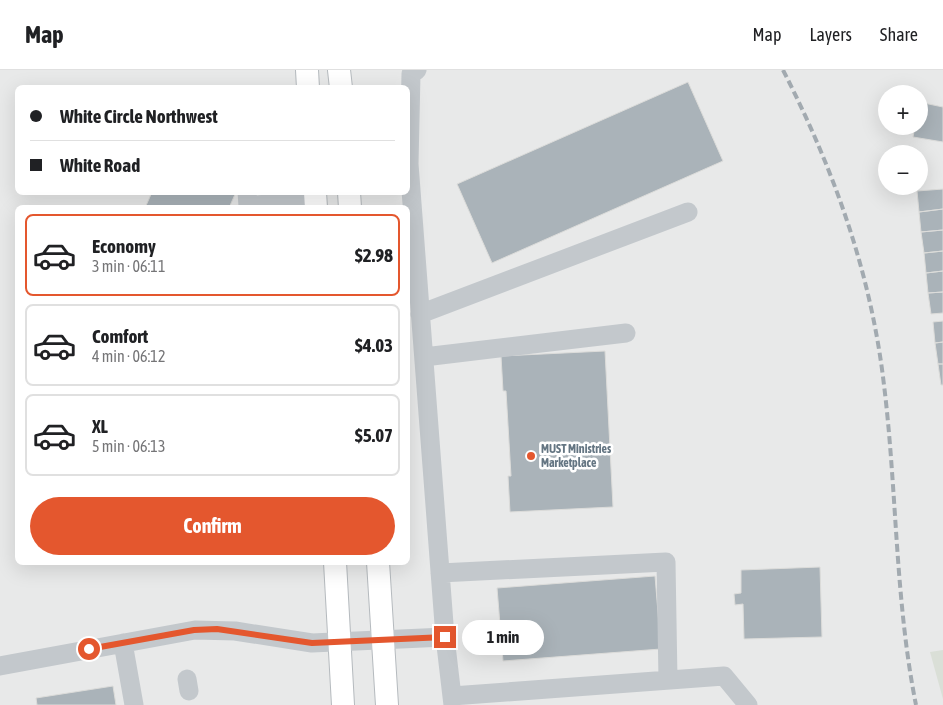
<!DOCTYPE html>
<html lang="en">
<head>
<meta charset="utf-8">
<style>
  body { margin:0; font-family:"Asap Condensed",sans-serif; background:#f6f6f6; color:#202124; height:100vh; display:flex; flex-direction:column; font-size:19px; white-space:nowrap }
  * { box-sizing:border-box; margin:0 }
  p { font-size:16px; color:#757577 }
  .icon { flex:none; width:28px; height:28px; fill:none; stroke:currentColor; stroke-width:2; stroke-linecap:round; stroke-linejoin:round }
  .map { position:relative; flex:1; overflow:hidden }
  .drawer { position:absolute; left:15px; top:135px; width:395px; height:360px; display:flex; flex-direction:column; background:#fff; border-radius:8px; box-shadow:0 5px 20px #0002 }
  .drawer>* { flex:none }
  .guide { position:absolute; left:15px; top:15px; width:395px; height:110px; border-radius:8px; box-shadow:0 5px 20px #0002; display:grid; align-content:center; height:110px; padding:0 15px; background:#fff }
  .buttons { position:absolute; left:878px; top:15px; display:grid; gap:10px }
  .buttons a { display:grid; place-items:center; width:50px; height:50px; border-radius:50%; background:#fff; box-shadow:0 5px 20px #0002; font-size:25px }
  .end { position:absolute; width:22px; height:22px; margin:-11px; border:6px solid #e4572e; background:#fff; box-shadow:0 0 0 2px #fff }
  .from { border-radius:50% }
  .bubble { position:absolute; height:35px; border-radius:18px; background:#fff; box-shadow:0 5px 20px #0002; font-size:16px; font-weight:700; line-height:35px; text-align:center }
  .guide b { display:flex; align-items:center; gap:18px; height:48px; font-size:19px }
  .guide b+b { border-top:1px solid #e0e0e0 }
  .guide i { width:12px; height:12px; background:#202124 }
  ul { padding:9px 0 0; list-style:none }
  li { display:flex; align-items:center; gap:15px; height:82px; margin:0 10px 8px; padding:0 5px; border:2px solid #e0e0e0; border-radius:8px }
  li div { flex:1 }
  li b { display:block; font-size:19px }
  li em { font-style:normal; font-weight:700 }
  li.selected { border-color:#e4572e }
  li>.icon { width:45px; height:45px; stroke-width:1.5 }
  .button { display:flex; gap:10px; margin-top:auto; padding:10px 15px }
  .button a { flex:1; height:58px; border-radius:30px; background:#e4572e; color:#fff; font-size:20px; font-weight:700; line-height:58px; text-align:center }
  header { display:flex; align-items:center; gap:30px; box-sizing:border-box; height:70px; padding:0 25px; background:#fff; border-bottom:1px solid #e0e0e0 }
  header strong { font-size:24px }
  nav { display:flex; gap:28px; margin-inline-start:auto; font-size:18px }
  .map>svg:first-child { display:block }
  .built { fill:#e8e9e9; fill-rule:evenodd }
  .green { fill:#dadfd7 }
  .building { fill:#aab3b9; stroke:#dcdcda }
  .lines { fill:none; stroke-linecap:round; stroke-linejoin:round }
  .major-casing { stroke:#b5babe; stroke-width:24 }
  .minor { stroke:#c3c8cc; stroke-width:19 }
  .major { stroke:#fff; stroke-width:22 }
  .rail { stroke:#a2aab0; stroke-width:4; stroke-dasharray:8 4; stroke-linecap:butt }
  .route { stroke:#e4572e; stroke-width:6 }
  .poi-dot { fill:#e4572e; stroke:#fff; stroke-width:2 }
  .labels { text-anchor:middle; stroke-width:5; stroke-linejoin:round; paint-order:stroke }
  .poi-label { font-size:12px; font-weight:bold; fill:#657683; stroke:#fff; text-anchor:start }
</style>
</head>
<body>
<header>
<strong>Map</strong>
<nav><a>Map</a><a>Layers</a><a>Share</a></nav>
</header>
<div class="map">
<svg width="943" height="635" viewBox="0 0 943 635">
  <rect width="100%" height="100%" fill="#fafaf8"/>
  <path class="built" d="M0,0H943V635H0ZM18,18H408V122H18ZM886,24H919V56H886ZM886,84H919V116H886ZM18,138H408V492H18Z"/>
  <path class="green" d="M943,580V629L930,582Z"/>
  <path class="building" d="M688,12L723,91L492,193L457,114Z
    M919,32L943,37V72L913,67L915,56H919Z
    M943,119V139L919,142L917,121Z
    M152,122H236L229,138H145Z
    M943,139V160L921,162L919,142Z
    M943,160V181L924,183L921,162Z
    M943,181V201L926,203L924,183Z
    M943,201V222L928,223L926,203Z
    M943,222V243L931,244L928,223Z
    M943,251V272L935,273L933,252Z
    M943,272V294H938L935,273Z
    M605,281L613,437L510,442L508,406H511L506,321H503L501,286Z
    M938,294H943V315H941Z
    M820,497L822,567L744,569L743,534L735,535L734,524L741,523V500Z
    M655,506L661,579L503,591L497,518Z
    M113,616L116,635H37L36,628Z"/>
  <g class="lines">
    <defs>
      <path id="major" d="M307,0L308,18
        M339,0L341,18
        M315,122L316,138
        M349,122L350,138
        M335,492L343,635
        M378,492L387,635"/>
    </defs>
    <use href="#major" class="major-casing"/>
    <path class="minor" d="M417,0L411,4L409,94L445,567L453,635
      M247,122L248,136L315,129
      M420,244L688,142
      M424,287L626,263
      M440,503L666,492L668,610
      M123,573L134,635
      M0,596L195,560L235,561L312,573L445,567
      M187,609L189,621
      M452,626L724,606L748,635"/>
    <use href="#major" class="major"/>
    <path class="rail" d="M783,0C834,100 871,203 884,315C897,421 895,530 916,635"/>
  </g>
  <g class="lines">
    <path class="route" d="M89,579L194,560L217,559L312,573L445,567"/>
  </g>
  <circle class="poi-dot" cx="531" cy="386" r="5"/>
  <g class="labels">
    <g class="poi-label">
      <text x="541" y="383">MUST Ministries<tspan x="541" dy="14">Marketplace</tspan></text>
    </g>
  </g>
</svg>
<div class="buttons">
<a>+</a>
<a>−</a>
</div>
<i class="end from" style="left:89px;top:579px"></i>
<i class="end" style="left:445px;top:567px"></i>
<div class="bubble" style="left:462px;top:550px;width:82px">1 min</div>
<div class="guide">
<b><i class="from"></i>White Circle Northwest</b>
<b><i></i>White Road</b>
</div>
<section class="drawer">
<ul>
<li class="selected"><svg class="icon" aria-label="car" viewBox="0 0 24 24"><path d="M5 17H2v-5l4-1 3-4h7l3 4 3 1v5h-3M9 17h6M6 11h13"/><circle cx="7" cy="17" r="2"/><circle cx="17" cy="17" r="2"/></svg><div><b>Economy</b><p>3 min · 06:11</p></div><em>$2.98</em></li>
<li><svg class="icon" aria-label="car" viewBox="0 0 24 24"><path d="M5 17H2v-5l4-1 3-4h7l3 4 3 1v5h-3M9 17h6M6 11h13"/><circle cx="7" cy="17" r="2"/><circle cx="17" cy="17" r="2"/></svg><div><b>Comfort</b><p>4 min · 06:12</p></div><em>$4.03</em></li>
<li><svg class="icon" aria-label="car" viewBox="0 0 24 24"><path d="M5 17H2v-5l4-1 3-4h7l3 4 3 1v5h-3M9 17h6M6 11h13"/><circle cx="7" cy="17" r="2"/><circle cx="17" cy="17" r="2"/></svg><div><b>XL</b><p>5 min · 06:13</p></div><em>$5.07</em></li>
</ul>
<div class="button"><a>Confirm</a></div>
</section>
</div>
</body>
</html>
